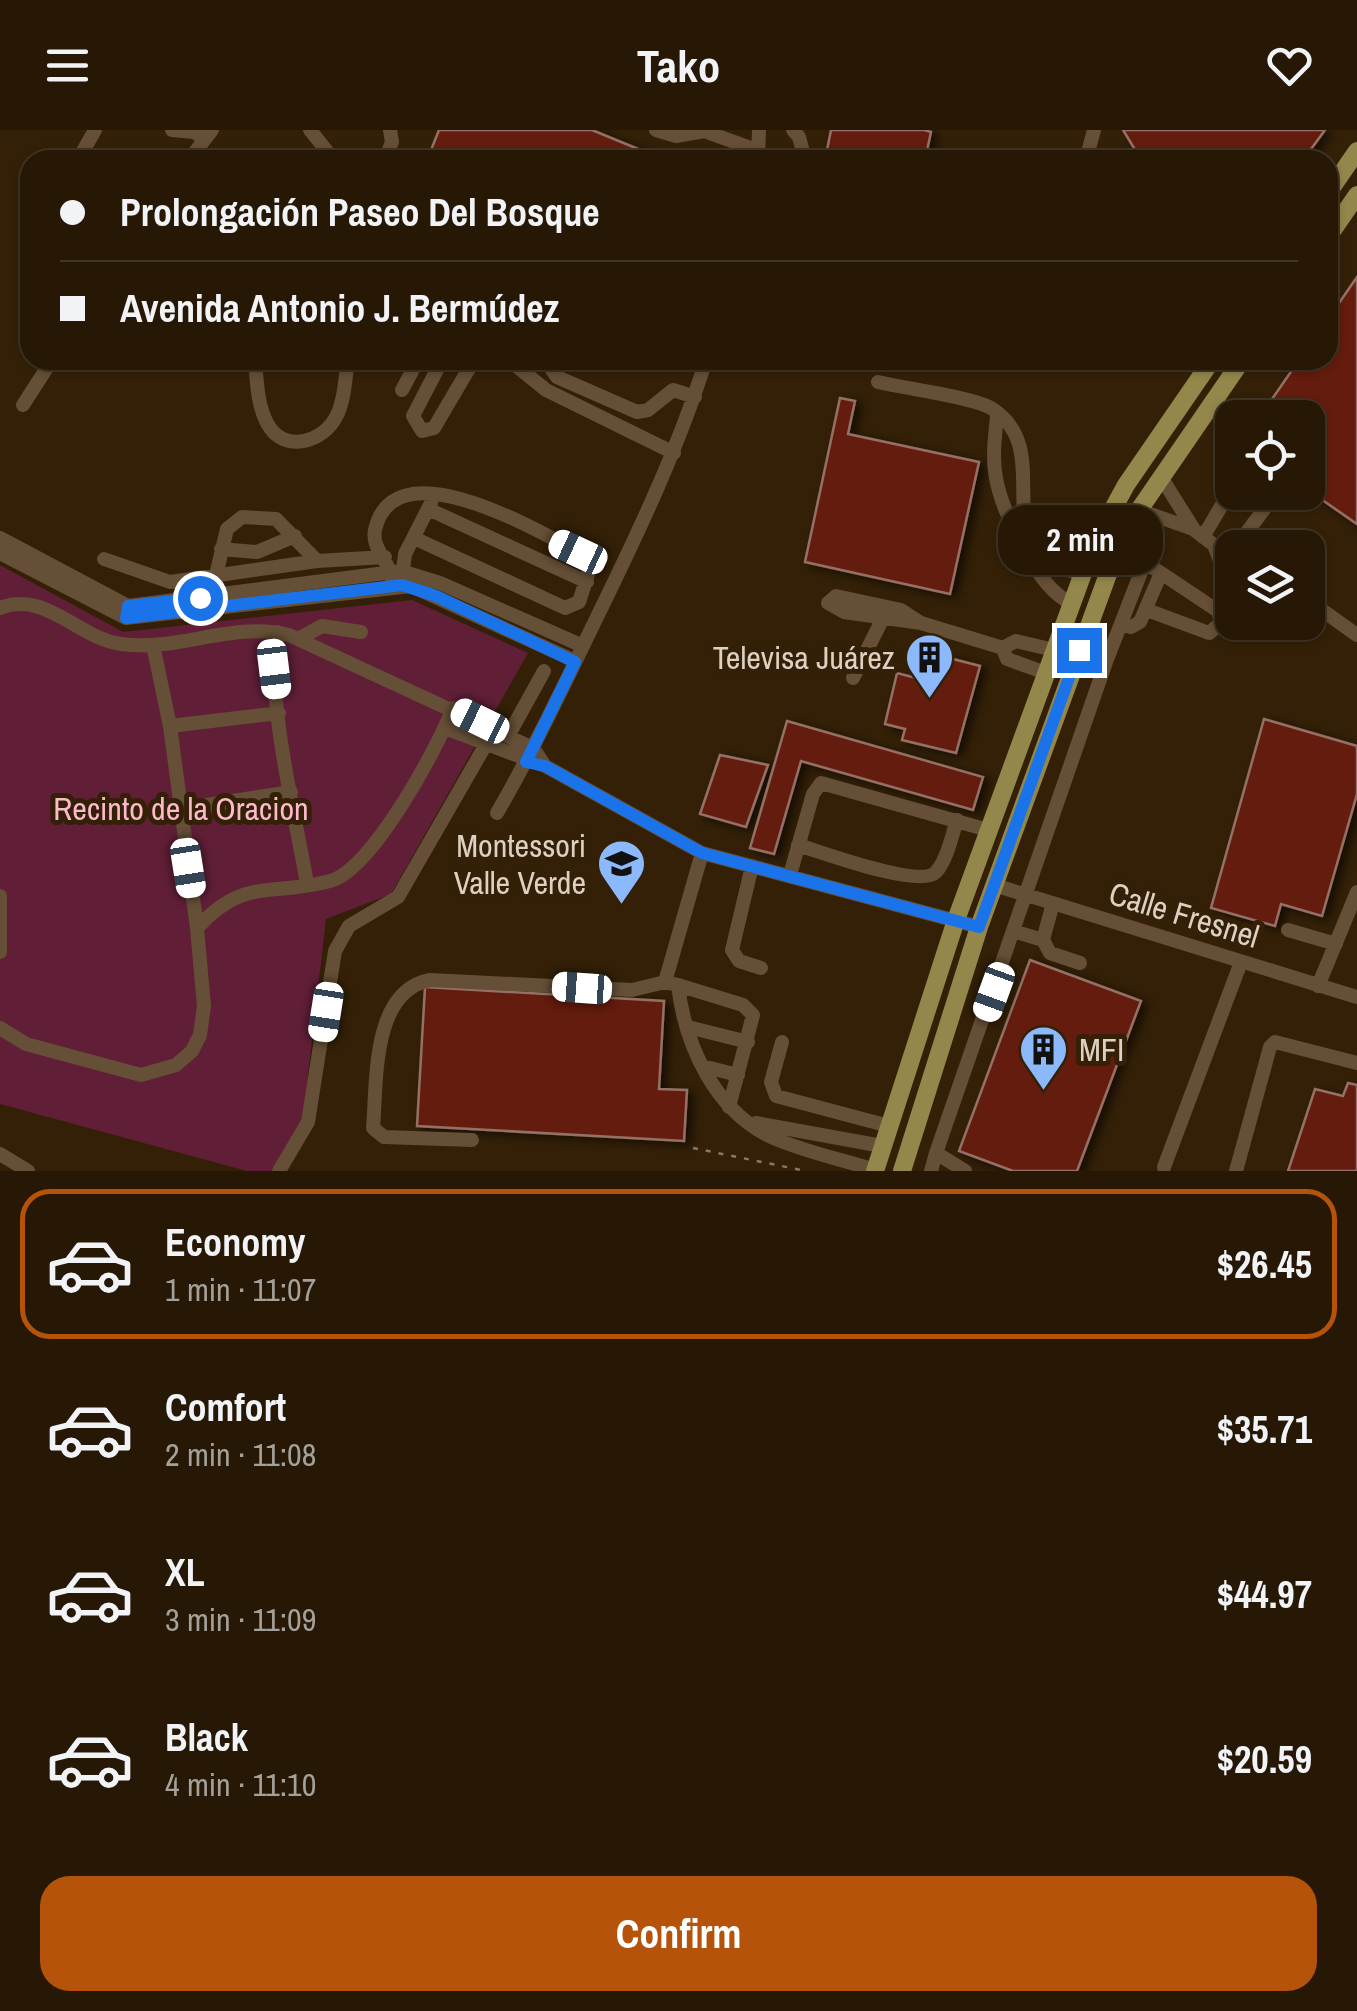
<!DOCTYPE html>
<html lang="en">
<head>
<meta charset="utf-8">
<style>
  body { margin:0; font-family:"Archivo Narrow",sans-serif; background:#2e210f; color:#f1f3f6; height:100vh; display:flex; flex-direction:column; font-size:38px; white-space:nowrap }
  * { box-sizing:border-box; margin:0 }
  p { font-size:32px; color:#a4a09a }
  .icon { flex:none; width:55px; height:55px; fill:none; stroke:currentColor; stroke-width:2; stroke-linecap:round; stroke-linejoin:round }
  .map { position:relative; height:1041px; overflow:hidden }
  .sheet { display:flex; flex-direction:column; background:#261805; flex:1 }
  .sheet>* { flex:none }
  .top-card { position:absolute; left:20px; top:20px; width:1318px; height:220px; border-radius:30px; box-shadow:0 2px 8px #0004,0 0 0 2px #423727; display:grid; align-content:center; height:220px; padding:0 40px; background:#261805 }
  .buttons { position:absolute; left:1215px; top:270px; display:grid; gap:20px }
  .buttons a { display:grid; place-items:center; width:110px; height:110px; border-radius:20px; background:#261805; box-shadow:0 2px 8px #0004,0 0 0 2px #423727; font-size:50px }
  .end { position:absolute; width:45px; height:45px; margin:-22px; border:12px solid #1a73e8; background:#fff; box-shadow:0 0 0 5px #fff }
  .from { border-radius:50% }
  .bubble { position:absolute; height:70px; border-radius:30px; background:#261805; box-shadow:0 2px 8px #0004,0 0 0 2px #423727; font-size:32px; font-weight:800; line-height:70px; text-align:center }
  .car { position:absolute; width:30px; height:60px; margin:-30px -15px; border-radius:12px; box-shadow:0 0 8px 2px #0007; background:linear-gradient(#fff 24%,#345 0 40%,#fff 0 76%,#345 0 86%,#fff 0) }
  .top-card b { display:flex; align-items:center; gap:35px; height:95px; font-size:38px }
  .top-card b+b { border-top:2px solid #423727 }
  .top-card i { width:25px; height:25px; background:#f1f3f6 }
  ul { padding:18px 0 0; list-style:none }
  li { display:flex; align-items:center; gap:30px; height:150px; margin:0 20px 15px; padding:0 20px; border:5px solid transparent; border-radius:30px }
  li div { flex:1 }
  li b { display:block; font-size:38px }
  li em { font-style:normal; font-weight:800 }
  li.active { border-color:#b45309 }
  li>.icon { width:90px; height:90px; stroke-width:1.5 }
  .primary-button { display:flex; gap:20px; margin-top:auto; padding:20px 40px }
  .primary-button a { flex:1; height:115px; border-radius:30px; background:#b45309; color:#fff; font-size:40px; font-weight:800; line-height:115px; text-align:center }
  header { display:flex; justify-content:space-between; align-items:center; height:130px; padding:0 40px; background:#261805; font-size:45px; font-weight:800 }
  .map>svg:first-child { display:block }
  .green { fill:#611f37 }
  .building { fill:#641e0b; stroke:#947066; stroke-width:2.5; filter:url(#shadow) }
  .lines { fill:none; stroke-linecap:round; stroke-linejoin:round }
  .path { stroke:#887865; stroke-width:2.5; stroke-dasharray:5 8; stroke-linecap:butt }
  .minor { stroke:#654f36; stroke-width:14 }
  .major { stroke:#94874c; stroke-width:18 }
  .route { stroke:#1a73e8; stroke-width:12 }
  .labels { text-anchor:middle; stroke-width:10; stroke-linejoin:round; paint-order:stroke }
  .poi-label { font-size:32px; fill:#ded1c3; stroke:#332007; text-anchor:end }
  .park-label { font-size:32px; fill:#fdbacc; stroke:#332007 }
  .street-label { font-size:32px; fill:#ded1c3; stroke:#332007 }
</style>
</head>
<body>
<header><svg class="icon" aria-label="menu" viewBox="0 0 24 24"><path d="M4 6h16M4 12h16M4 18h16"/></svg>Tako<svg class="icon" aria-label="heart" viewBox="0 0 24 24"><path d="M12 20l-8-8c-3-5 5-10 8-4 3-6 11-1 8 4z"/></svg></header>
<div class="map">
<svg width="1357" height="1041" viewBox="0 0 1357 1041">
  <defs>
    <filter id="shadow"><feDropShadow dx="5.5" dy="3" stdDeviation="5" flood-color="#0009"/></filter>
  </defs>
  <rect width="100%" height="100%" fill="#332007"/>
  <path class="green" d="M0,435L123,502L412,470L528,523L391,764L326,789L302,996L271,1041H247L0,974Z"/>
  <path class="building" d="M439,0H592L665,30H427Z
    M831,0H924L931,2L925,30H825Z
    M1123,0H1325L1303,30H1125L1134,18Z
    M1357,147V394L1308,360V288H1259L1299,230H1328V189Z
    M840,268L855,271L848,304L979,332L950,464L805,432Z
    M922,521L980,536L956,623L902,610L905,599L885,594L897,543L916,548Z
    M1264,589L1357,616V664L1322,786L1281,774L1275,796L1211,778Z
    M787,591L983,647L973,680L801,631L774,724L750,718Z
    M720,625L768,635L746,697L700,684Z
    M1030,830L1141,871L1077,1041H1013L959,1021Z
    M425,857L664,871L659,959L687,960L684,1011L417,996Z
    M1348,953L1357,955V1041H1288L1315,959L1343,966Z"/>
  <g class="lines">
    <path class="path" d="M693,1018L806,1041"/>
    <path class="minor" d="M172,0L194,2L205,9
      M310,0L334,30
      M656,0L676,6L704,1L759,21
      M793,0L799,7L805,30
      M758,29L759,0
      M78,30L95,0
      M189,30L212,0
      M385,30L392,12L390,0
      M1086,30L1094,0
      M255,230C257,251 257,274 267,293C283,324 324,313 337,285C345,269 345,248 348,230
      M442,230L413,286L422,301L434,298L474,230
      M509,230L546,260L674,323
      M545,230L557,247L637,282L648,280L673,260L695,267
      M878,252C902,258 973,267 991,278C1062,322 976,421 1082,444
      M402,260L418,230
      M23,275L52,230
      M997,286C995,307 992,327 996,348C1002,383 1038,459 1071,473
      M1161,347L1193,398
      M428,379L587,452
      M1139,380L1193,399L1214,415L1232,420
      M1203,407L1232,358
      M0,408L128,476L401,441L440,453L583,516
      M1025,415L1076,400
      M1214,415L1223,439L1232,448
      M1235,418L1265,378
      M221,419L257,422L295,406
      M0,423L126,488L411,456L575,531
      M104,429L170,452L317,431L385,427
      M216,445L227,399L242,387L276,389L317,431
      M392,450C390,431 371,419 375,400C394,314 542,403 585,426L590,438L579,472L565,478L414,408
      M402,450L405,424L431,373
      M1308,470L1357,505
      M0,478C45,460 78,508 121,514C178,522 233,491 289,505L533,618L545,636
      M921,493L844,482L828,473L836,466L901,480L921,493L1003,518L1016,511L1054,520
      M1121,494L1131,497L1140,492L1161,443
      M277,502C266,573 295,682 307,754
      M298,509L322,496L361,502
      M1003,518L1007,529L1046,543
      M1106,532L1143,437H1152L1218,481L1221,493L1209,503L1147,480
      M853,548L882,490
      M170,596L279,583
      M445,598L545,636L702,723L979,797
      M508,606L544,541
      M180,679L291,662
      M497,683C534,619 566,551 598,485C639,401 678,319 706,230
      M798,715C822,722 920,759 936,742C947,730 952,705 957,690
      M752,736L732,820L739,831L761,838
      M790,745L813,664L821,653L988,700
      M994,755L1357,867
      M0,766V822
      M197,798C245,746 271,767 330,751C372,740 437,619 453,578
      M1288,800L1336,814
      M1016,802L1043,810L1050,823L1080,833
      M1043,810L1053,773
      M665,852L702,723
      M678,855L743,875L753,885L729,977
      M1318,856L1357,762
      M688,897L748,912
      M0,898L26,914L141,945L176,935L192,921L200,905L204,876L197,798L170,596L153,515
      M782,912L771,952L776,966L889,996
      M702,936L738,945
      M756,993L882,1016
      M472,1010L384,1007L373,998C377,953 371,861 430,850L632,860L665,852L678,855C685,916 715,980 771,1007C804,1022 841,1029 875,1040
      M0,1024L28,1041
      M1164,1037L1241,832
      M279,1041L308,992L335,821L349,796L398,767L489,609
      M931,1041L936,1023
      M965,1041L936,1023L1106,532L1079,520
      M1236,1041L1270,917L1275,912L1357,933"/>
    <path class="major" d="M1328,63L1357,21
      M1328,107L1357,65
      M875,1041L956,790L1093,416L1126,355L1212,230
      M902,1041L979,797L1115,425L1139,380L1242,230"/>
  </g>
  <g class="lines">
    <path class="route" d="M200,468L128,476L126,488L402,455L436,466L575,532L526,632L545,636L702,723L979,797L1079,520"/>
  </g>
  <defs>
    <symbol id="building-pin" viewBox="-11 -11 22 30"><path d="M0 17L-7.5 6A9.5 9.5 0 1 1 7.5 6Z" fill="#8bb9fc" stroke="#332007"/><path d="M-4-6H4V6H1V3H-1V6H-4ZM-2.5-4.3h1.7v1.8h-1.7ZM.8-4.3h1.7v1.8H.8ZM-2.5-1h1.7V.8h-1.7ZM.8-1h1.7V.8H.8Z" fill="#111"/></symbol>
    <symbol id="school-pin" viewBox="-11 -11 22 30"><path d="M0 17L-7.5 6A9.5 9.5 0 1 1 7.5 6Z" fill="#8bb9fc" stroke="#332007"/><path d="M0-5L7-2L0 1L-7-2ZM-4 1L0 2.5L4 1V4Q0 6-4 4Z" fill="#111"/></symbol>
  </defs>
  <g fill-rule="evenodd">
    <use href="#building-pin" x="902" y="500" width="55" height="75"/>
    <use href="#school-pin" x="594" y="706" width="55" height="75"/>
    <use href="#building-pin" x="1016" y="892" width="55" height="75"/>
  </g>
  <g class="labels">
    <g class="poi-label">
      <text x="895" y="539">Televisa Juárez</text>
      <text x="586" y="727">Montessori<tspan x="586" dy="37">Valle Verde</tspan></text>
      <text x="1079" y="931" text-anchor="start">MFI</text>
    </g>
    <g class="park-label">
      <text x="181" y="690">Recinto de la Oracion</text>
    </g>
    <g class="street-label">
      <text transform="translate(1184 785) rotate(17)" y="11">Calle Fresnel</text>
    </g>
  </g>
</svg>
<div class="buttons">
<a><svg class="icon" aria-label="locate" viewBox="0 0 24 24"><circle cx="12" cy="12" r="6"/><path d="M12 2v4M12 18v4M2 12h4M18 12h4"/></svg></a>
<a><svg class="icon" aria-label="layers" viewBox="0 0 24 24"><path d="M12 4l9 5-9 5-9-5zM3 14l9 5 9-5"/></svg></a>
</div>
<i class="end from" style="left:200px;top:468px"></i>
<i class="end" style="left:1079px;top:520px"></i>
<div class="bubble" style="left:998px;top:375px;width:165px">2 min</div>
<i class="car" style="left:578px;top:422px;rotate:295deg"></i>
<i class="car" style="left:274px;top:539px;rotate:173deg"></i>
<i class="car" style="left:480px;top:591px;rotate:296deg"></i>
<i class="car" style="left:188px;top:738px;rotate:171deg"></i>
<i class="car" style="left:582px;top:858px;rotate:274deg"></i>
<i class="car" style="left:994px;top:862px;rotate:200deg"></i>
<i class="car" style="left:326px;top:882px;rotate:189deg"></i>
<div class="top-card">
<b><i class="from"></i>Prolongación Paseo Del Bosque</b>
<b><i></i>Avenida Antonio J. Bermúdez</b>
</div>
</div>
<section class="sheet">
<ul>
<li class="active"><svg class="icon" aria-label="car" viewBox="0 0 24 24"><path d="M5 17H2v-5l4-1 3-4h7l3 4 3 1v5h-3M9 17h6M6 11h13"/><circle cx="7" cy="17" r="2"/><circle cx="17" cy="17" r="2"/></svg><div><b>Economy</b><p>1 min · 11:07</p></div><em>$26.45</em></li>
<li><svg class="icon" aria-label="car" viewBox="0 0 24 24"><path d="M5 17H2v-5l4-1 3-4h7l3 4 3 1v5h-3M9 17h6M6 11h13"/><circle cx="7" cy="17" r="2"/><circle cx="17" cy="17" r="2"/></svg><div><b>Comfort</b><p>2 min · 11:08</p></div><em>$35.71</em></li>
<li><svg class="icon" aria-label="car" viewBox="0 0 24 24"><path d="M5 17H2v-5l4-1 3-4h7l3 4 3 1v5h-3M9 17h6M6 11h13"/><circle cx="7" cy="17" r="2"/><circle cx="17" cy="17" r="2"/></svg><div><b>XL</b><p>3 min · 11:09</p></div><em>$44.97</em></li>
<li><svg class="icon" aria-label="car" viewBox="0 0 24 24"><path d="M5 17H2v-5l4-1 3-4h7l3 4 3 1v5h-3M9 17h6M6 11h13"/><circle cx="7" cy="17" r="2"/><circle cx="17" cy="17" r="2"/></svg><div><b>Black</b><p>4 min · 11:10</p></div><em>$20.59</em></li>
</ul>
<div class="primary-button"><a>Confirm</a></div>
</section>
</body>
</html>
